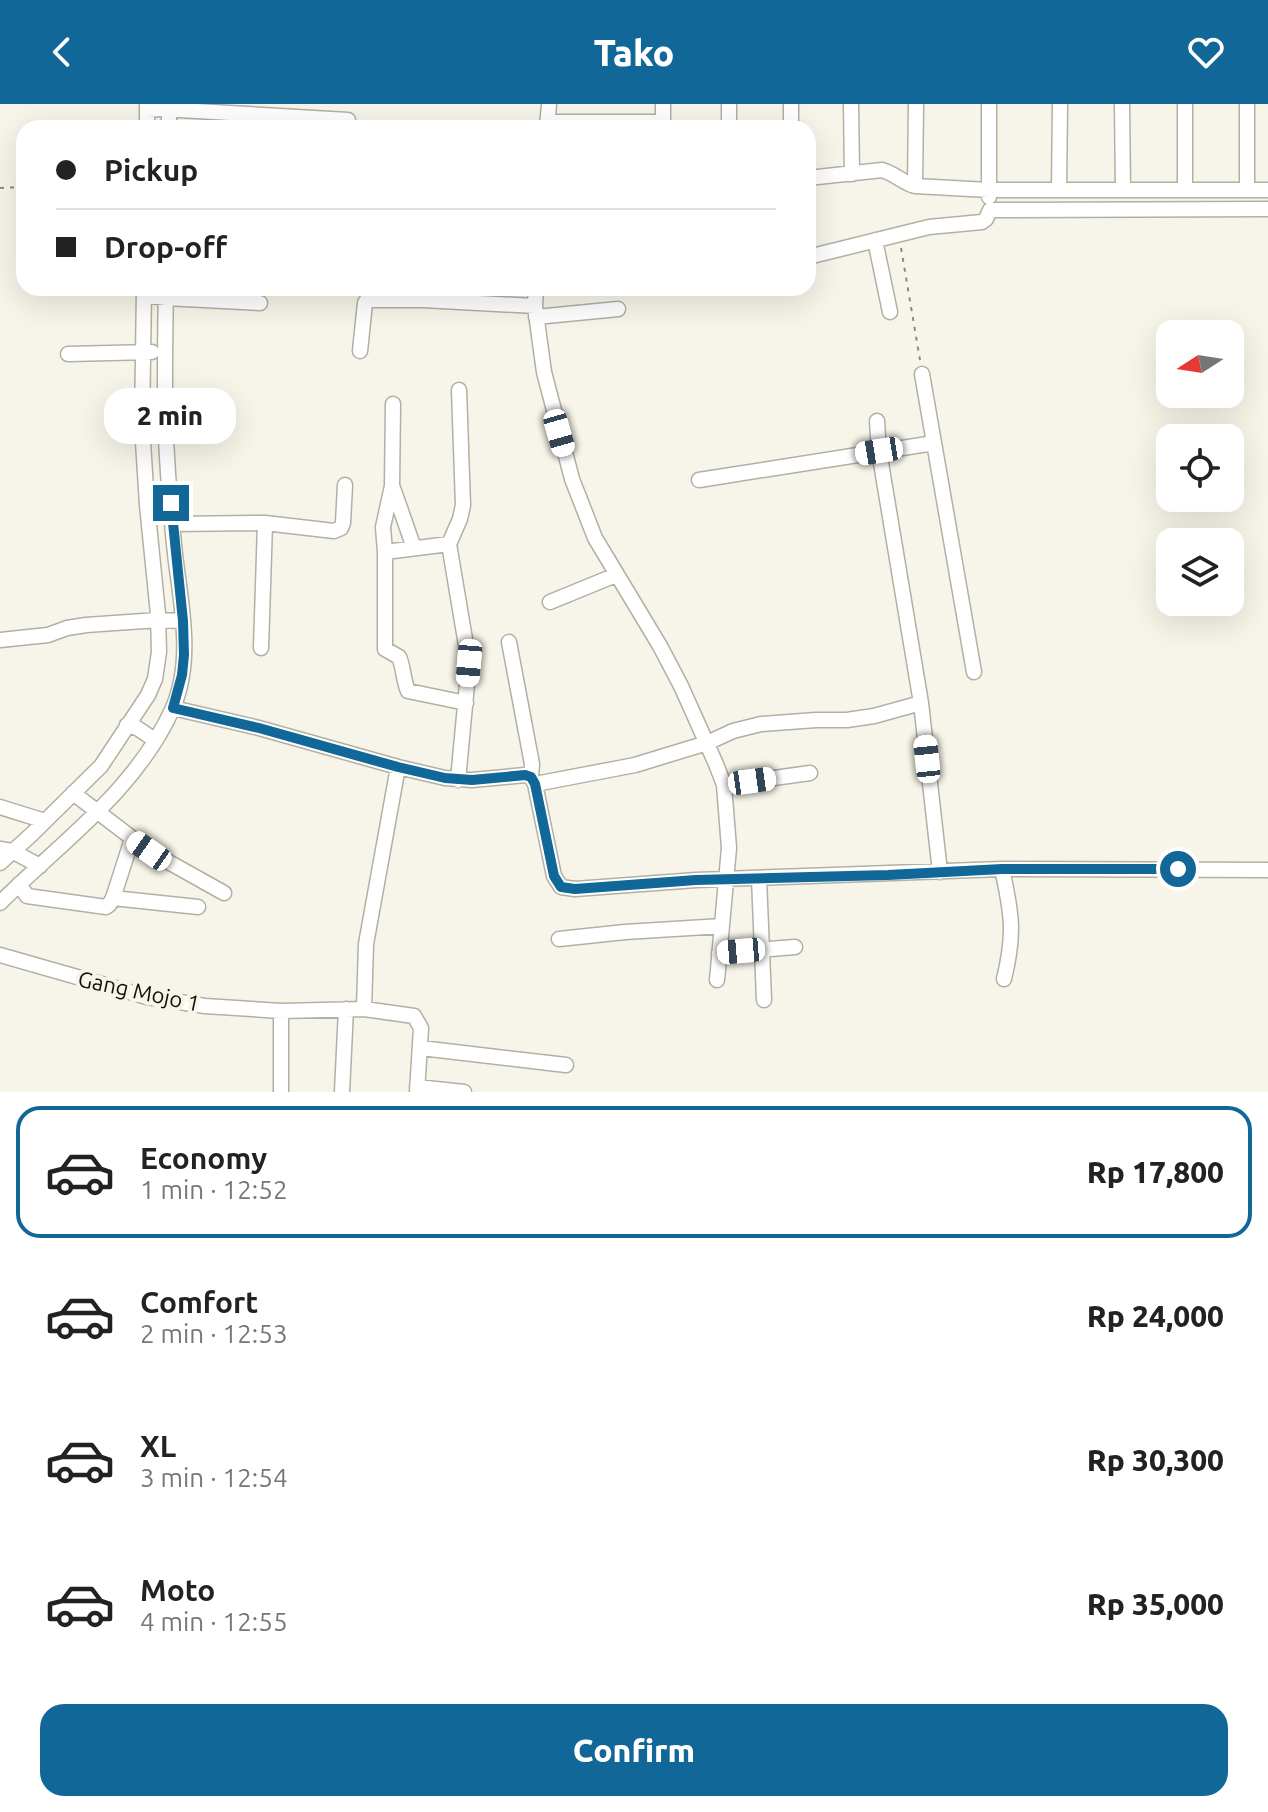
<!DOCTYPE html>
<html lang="en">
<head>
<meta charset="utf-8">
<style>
  body { margin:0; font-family:Ubuntu,sans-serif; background:#f2f2f2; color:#222; height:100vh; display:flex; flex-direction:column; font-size:30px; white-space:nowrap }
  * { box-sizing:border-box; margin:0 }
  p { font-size:26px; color:#767676 }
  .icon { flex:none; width:44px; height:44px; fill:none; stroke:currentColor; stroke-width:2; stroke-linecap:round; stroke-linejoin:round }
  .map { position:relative; height:988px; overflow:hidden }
  .panel { display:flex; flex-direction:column; background:#fff; flex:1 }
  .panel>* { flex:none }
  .guide { position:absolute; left:16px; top:16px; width:800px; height:176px; border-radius:24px; box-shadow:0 8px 32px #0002; display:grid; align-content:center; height:176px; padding:0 40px; background:#fff }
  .needle { width:52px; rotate:258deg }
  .tools { position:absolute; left:1156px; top:216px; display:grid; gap:16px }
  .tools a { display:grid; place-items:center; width:88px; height:88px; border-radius:16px; background:#fff; box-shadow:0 8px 32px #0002; font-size:40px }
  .end { position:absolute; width:36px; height:36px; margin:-18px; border:10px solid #116898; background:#fff; box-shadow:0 0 0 4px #fff }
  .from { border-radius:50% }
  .bubble { position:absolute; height:56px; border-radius:24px; background:#fff; box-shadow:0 8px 32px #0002; font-size:26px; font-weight:800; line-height:56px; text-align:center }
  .car { position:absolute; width:24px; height:48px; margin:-24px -12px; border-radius:10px; box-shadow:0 0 6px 2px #0007; background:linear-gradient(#fff 24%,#345 0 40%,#fff 0 76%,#345 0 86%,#fff 0) }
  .guide b { display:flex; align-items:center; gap:28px; height:76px; font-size:30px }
  .guide b+b { border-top:2px solid #e0e0e0 }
  .guide i { width:20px; height:20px; background:#222 }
  ul { padding:14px 0 0; list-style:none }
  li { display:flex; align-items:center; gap:24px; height:132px; margin:0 16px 12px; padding:0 24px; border:4px solid transparent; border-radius:24px }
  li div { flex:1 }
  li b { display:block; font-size:30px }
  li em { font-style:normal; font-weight:800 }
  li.current { border-color:#116898 }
  li>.icon { width:72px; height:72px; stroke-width:1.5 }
  .action { display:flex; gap:16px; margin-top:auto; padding:16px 40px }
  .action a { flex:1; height:92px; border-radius:24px; background:#116898; color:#fff; font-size:32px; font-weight:800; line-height:92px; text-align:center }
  header { display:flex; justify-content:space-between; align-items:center; height:104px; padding:0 40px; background:#116898; color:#fff; font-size:36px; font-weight:800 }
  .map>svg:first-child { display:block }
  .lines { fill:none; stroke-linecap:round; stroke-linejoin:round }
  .minor-casing { stroke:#b2b0a4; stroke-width:17 }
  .path { stroke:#8a8980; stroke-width:2; stroke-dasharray:4 6; stroke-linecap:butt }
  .minor { stroke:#fff; stroke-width:14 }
  .route { stroke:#116898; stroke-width:10 }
  .labels { text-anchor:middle; stroke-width:8; stroke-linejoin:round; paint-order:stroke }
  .street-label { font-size:22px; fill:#10100b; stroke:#f7f5e9 }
</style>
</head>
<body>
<header><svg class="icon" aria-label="back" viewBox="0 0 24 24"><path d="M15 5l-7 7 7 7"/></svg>Tako<svg class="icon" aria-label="heart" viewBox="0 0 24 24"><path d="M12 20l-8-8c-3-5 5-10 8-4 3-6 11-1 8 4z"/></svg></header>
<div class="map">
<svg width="1268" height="988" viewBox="0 0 1268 988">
  <rect width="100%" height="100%" fill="#f7f5e9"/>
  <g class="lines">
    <defs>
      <path id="minor" d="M169,0V24
        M729,0V24
        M851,0L852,70
        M989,0V93
        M1122,0L1123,86
        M1185,0V85
        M1247,0V86
        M147,6L162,5L348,16
        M547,18H663
        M147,24V0
        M547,24L549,0
        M663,24V0
        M791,24V0
        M808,74L882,66C894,69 903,79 915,82L989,86H1268
        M915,82L916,0
        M1059,86L1060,0
        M990,106L1268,105
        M875,136L890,208
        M808,153L929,123L982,118L986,115L990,106
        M536,184L535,202L544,268L572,375L595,434L660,542L681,582L716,660L724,681L729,744L717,876
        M144,191L166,194L260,199
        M536,213L618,205
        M360,247L365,199L367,196H423L535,202
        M68,250L152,248
        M922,270L974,568
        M393,300L392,382L383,423L385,448V545L399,553C404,564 403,576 408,587L466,599
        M877,317L879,347L921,599L940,768
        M699,376L934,339
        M393,384L414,444
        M172,420L265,419L334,427L341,424L343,419L345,381
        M385,448L449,440
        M550,498L616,471
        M0,536L48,531L67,524L86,521L158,516L183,517
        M509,538L532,660L531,673
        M261,544L265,419
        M173,604L259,624L398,663L445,674L472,676L525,671L531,673L535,680L554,772L561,783L575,785L696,776L1002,765L1268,766
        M127,621L137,624L155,636
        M458,676L469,559L449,440L460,415L463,401L459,286
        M535,680L635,661L707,639L733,627L761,620L816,616H847L874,612L921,599
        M724,681L810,669
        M73,689L149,747L224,789
        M0,703L45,717
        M0,745L12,747L40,762
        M0,759L32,730L101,662L148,591L155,575L159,548L158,510L147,401L142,322L144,184
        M1002,765C1012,810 1015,830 1004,875
        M759,774L764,896
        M19,780L27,792L106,803L109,801L113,794L132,735
        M113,794L198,803
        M0,799C61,738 135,687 172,606C194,557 181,501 175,450C171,412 168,374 166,336C164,285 165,234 166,184
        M559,835L625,828L722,822
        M719,849L795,843
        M0,851L147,893L205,902L281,907L364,905L414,912L421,924L417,988
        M364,905L366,840L398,663
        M281,907V988
        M421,944L566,961
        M417,983L464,988
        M342,988L346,905"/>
    </defs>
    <use href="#minor" class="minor-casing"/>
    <path class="path" d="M0,84L24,83
      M901,144L920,256"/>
    <use href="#minor" class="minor"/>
  </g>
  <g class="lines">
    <path class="route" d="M171,399L183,517L184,551L182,571L173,604L259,624L398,663L445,674L472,676L525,671L531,673L535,680L554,772L561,783L575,785L696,776L888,771L1002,765H1178"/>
  </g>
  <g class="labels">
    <g class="street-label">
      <text transform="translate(139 887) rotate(12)" y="8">Gang Mojo 1</text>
    </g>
  </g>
</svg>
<div class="tools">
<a><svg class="needle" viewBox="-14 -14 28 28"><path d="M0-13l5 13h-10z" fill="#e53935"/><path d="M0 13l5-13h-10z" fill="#767676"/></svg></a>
<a><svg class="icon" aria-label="locate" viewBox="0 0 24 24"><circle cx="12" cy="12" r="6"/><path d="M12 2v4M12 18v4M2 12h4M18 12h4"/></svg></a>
<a><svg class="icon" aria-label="layers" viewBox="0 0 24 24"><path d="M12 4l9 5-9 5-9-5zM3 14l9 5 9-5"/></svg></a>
</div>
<i class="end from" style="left:1178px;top:765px"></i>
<i class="end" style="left:171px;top:399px"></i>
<div class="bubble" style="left:104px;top:284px;width:132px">2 min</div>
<i class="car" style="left:559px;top:329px;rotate:164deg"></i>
<i class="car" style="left:879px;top:347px;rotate:261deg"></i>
<i class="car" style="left:469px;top:559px;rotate:185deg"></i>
<i class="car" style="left:927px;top:655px;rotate:354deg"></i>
<i class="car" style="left:752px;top:677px;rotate:82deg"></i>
<i class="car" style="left:149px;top:747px;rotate:305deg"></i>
<i class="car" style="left:741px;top:847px;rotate:265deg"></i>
<div class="guide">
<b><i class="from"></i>Pickup</b>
<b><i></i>Drop-off</b>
</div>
</div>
<section class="panel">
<ul>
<li class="current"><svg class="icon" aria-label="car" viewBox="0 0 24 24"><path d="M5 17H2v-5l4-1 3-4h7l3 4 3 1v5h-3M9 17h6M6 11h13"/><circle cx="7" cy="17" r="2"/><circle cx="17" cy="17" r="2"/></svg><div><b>Economy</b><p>1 min · 12:52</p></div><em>Rp 17,800</em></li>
<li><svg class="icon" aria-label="car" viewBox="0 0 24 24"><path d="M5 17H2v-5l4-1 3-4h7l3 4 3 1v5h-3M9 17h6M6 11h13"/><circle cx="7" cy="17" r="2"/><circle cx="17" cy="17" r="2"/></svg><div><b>Comfort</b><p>2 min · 12:53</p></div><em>Rp 24,000</em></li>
<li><svg class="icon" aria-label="car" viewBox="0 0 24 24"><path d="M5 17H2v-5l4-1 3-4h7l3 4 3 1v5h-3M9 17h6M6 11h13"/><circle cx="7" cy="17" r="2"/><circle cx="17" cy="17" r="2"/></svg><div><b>XL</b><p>3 min · 12:54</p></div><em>Rp 30,300</em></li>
<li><svg class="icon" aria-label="car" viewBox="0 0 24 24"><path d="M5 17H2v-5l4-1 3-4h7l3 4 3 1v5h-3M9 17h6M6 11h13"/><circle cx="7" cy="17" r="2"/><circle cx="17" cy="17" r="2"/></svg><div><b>Moto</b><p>4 min · 12:55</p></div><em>Rp 35,000</em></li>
</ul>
<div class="action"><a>Confirm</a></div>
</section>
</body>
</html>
